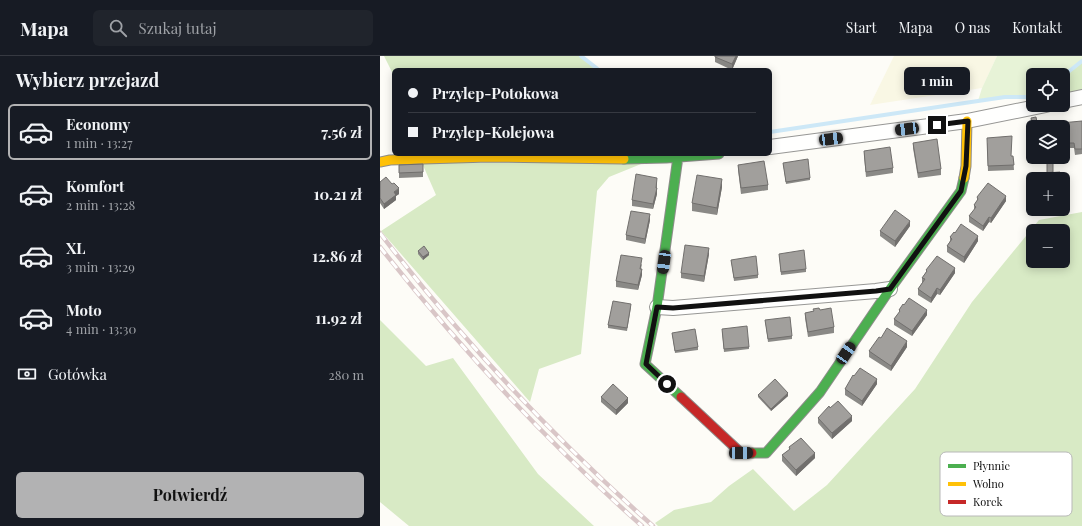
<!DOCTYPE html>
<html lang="pl">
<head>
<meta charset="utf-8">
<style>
  body { margin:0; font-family:"Playfair Display",serif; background:#20242c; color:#f1f3f6; height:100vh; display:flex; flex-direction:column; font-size:15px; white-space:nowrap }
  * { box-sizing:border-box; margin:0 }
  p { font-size:13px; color:#9ea1a6 }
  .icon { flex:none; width:22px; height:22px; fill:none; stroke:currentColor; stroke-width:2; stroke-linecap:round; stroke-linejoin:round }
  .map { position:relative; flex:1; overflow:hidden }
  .drawer { display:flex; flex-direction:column; background:#171b24; width:380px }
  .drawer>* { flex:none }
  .banner { position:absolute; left:12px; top:12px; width:380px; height:88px; border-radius:6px; box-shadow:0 2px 10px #0003; display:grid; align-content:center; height:88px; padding:0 16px; background:#171b24 }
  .tools { position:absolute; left:646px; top:12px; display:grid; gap:8px }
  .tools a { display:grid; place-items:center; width:44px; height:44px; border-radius:6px; background:#171b24; box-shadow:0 2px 10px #0003; font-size:20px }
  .end { position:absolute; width:18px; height:18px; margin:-9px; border:5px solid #111; background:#fff; box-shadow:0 0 0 2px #fff }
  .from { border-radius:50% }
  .bubble { position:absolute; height:28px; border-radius:6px; background:#171b24; box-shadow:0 2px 10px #0003; font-size:13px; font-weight:700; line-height:28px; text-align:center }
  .car { position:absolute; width:12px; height:24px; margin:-12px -6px; border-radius:5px; box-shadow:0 0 3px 1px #0007; background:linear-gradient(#222 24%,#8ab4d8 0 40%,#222 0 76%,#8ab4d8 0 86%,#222 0) }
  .banner b { display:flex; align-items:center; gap:14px; height:38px; font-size:15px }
  .banner b+b { border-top:1px solid #363941 }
  .banner i { width:10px; height:10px; background:#f1f3f6 }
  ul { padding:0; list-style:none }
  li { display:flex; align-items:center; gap:12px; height:56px; margin:0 8px 6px; padding:0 8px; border:2px solid transparent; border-radius:6px }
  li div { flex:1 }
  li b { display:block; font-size:15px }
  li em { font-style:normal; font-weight:700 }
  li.selected { border-color:#b2b2b3 }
  li>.icon { width:36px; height:36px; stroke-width:1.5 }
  h2 { padding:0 16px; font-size:18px; line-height:48px }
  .pay { display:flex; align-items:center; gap:10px; height:44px; padding:0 16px; font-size:15px }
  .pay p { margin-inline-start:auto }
  .cta { display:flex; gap:8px; margin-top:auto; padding:8px 16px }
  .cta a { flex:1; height:46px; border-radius:6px; background:#b2b2b3; color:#111; font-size:16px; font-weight:700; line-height:46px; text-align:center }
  header { display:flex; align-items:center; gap:24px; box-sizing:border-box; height:56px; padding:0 20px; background:#171b24; border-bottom:1px solid #363941 }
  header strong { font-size:19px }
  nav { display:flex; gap:22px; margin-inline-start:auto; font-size:14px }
  .search { width:280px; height:36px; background:#20242c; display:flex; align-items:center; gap:10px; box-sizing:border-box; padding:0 14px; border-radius:6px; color:#9ea1a6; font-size:15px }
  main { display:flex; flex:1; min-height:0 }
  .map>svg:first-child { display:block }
  .farmland { fill:#f9f7e4 }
  .green { fill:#e7f3d7 }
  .forest { fill:#d8eac5; fill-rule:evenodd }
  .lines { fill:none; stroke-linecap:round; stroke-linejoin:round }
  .stream { stroke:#cde8f7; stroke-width:4 }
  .street-casing { stroke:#979795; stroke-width:16 }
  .fast-casing { stroke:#8e8d8b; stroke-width:11 }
  .slow-casing { stroke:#8e8d8b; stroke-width:11 }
  .jam-casing { stroke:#8e8d8b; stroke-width:11 }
  .street { stroke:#fffffe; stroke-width:14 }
  .fast { stroke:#4caf50; stroke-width:9 }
  .slow { stroke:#ffc107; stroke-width:9 }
  .jam { stroke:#c62828; stroke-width:9 }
  .rail-casing { stroke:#d9c6c7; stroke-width:4.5 }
  .rail { stroke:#fff; stroke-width:3; stroke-dasharray:9; stroke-linecap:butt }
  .wall { fill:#8a8986 }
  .shaded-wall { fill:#716f6d }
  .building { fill:#a19f9c; stroke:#716f6d }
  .route { stroke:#111; stroke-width:5 }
  .key { fill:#fff; stroke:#b8b8b8; stroke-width:1 }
  .key-label { font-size:11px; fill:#111 }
</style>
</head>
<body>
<header>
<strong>Mapa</strong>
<div class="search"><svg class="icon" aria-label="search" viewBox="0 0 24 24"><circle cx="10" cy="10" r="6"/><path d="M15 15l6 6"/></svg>Szukaj tutaj</div>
<nav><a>Start</a><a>Mapa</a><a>O nas</a><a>Kontakt</a></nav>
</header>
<main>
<section class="drawer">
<h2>Wybierz przejazd</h2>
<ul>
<li class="selected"><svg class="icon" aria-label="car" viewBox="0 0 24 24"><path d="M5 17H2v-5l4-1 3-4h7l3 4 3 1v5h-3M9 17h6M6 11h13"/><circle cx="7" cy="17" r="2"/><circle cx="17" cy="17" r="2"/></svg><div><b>Economy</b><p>1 min · 13:27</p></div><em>7.56 zł</em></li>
<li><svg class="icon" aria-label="car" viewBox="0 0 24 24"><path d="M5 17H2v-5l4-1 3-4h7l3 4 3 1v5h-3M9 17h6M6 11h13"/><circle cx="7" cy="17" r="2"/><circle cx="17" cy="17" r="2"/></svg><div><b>Komfort</b><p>2 min · 13:28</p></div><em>10.21 zł</em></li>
<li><svg class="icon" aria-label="car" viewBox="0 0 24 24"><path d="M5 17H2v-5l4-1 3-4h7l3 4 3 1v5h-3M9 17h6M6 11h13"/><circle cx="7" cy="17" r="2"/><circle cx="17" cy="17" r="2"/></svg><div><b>XL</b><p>3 min · 13:29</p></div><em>12.86 zł</em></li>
<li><svg class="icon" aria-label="car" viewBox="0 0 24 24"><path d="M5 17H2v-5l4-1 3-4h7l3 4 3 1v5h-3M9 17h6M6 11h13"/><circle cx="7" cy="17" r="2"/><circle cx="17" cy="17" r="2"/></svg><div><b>Moto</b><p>4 min · 13:30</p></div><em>11.92 zł</em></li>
</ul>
<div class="pay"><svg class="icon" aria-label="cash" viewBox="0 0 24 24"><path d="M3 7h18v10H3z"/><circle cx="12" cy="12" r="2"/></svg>Gotówka<p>280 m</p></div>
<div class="cta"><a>Potwierdź</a></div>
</section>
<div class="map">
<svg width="702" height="470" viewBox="0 0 702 470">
  <rect width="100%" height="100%" fill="#fdfcf7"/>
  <path class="farmland" d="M514,0H617L602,32L490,49Z"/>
  <path class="green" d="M617,0H702V4L680,19H653V37L648,41L598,45L602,32Z"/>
  <path class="forest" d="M4,0H201L219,14H14V20Z
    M702,5V36L683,40V19H681Z
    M266,106L229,121L217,135L201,298L159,313L150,346L1,175L56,139L42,107Z
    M702,156V470H278L275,467L294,454L331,446L349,430L373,413L414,455L447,429L535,333L592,246L659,164ZM653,175H683V205H653Z
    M0,264L46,310L73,302L158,418L214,470H29L0,446Z"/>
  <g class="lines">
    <path class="stream" d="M201,0L219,14
      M683,20L702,5
      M390,76L598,45L625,41H648L653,39"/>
    <defs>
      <path id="street" d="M683,45L702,41
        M390,91L587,65L666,49
        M277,251L293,252L496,235L510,233"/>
      <path id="fast" d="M298,101L277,251L265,308L301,341
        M244,103L286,102L339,98
        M372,397H386L440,336L510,233L581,135L584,122"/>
      <path id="slow" d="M0,106L10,104L109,101L244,103
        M584,122L586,110L587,65"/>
      <path id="jam" d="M301,341L361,397H372"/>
    </defs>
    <use href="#street" class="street-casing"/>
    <use href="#fast" class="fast-casing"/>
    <use href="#slow" class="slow-casing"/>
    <use href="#jam" class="jam-casing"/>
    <use href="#street" class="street"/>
    <use href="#fast" class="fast"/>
    <use href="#slow" class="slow"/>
    <use href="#jam" class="jam"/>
    <defs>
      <path id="rail" d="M0,177C81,283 174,382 273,470
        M0,191C79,291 166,385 262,470"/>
    </defs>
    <use href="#rail" class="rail-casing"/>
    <use href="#rail" class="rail"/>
  </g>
  <path class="wall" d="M335,0H358L352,14L335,6Z
    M651,62L657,66V69L652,70Z
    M702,65V98L695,99L694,92H686V91H683V71Z
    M533,87L561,113V119L538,122L533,92Z
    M607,87L631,100H633L634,114L608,115Z
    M484,95L513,112V117L486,121L484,100Z
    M403,107L430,122V124L406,128Z
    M43,108V121L19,122V109Z
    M358,109L388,129V134L361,138L358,114Z
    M0,126L19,138L16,140V144L4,153L0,147Z
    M277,127V138L273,153L252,150V144Z
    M342,131L337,159L312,155V147Z
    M597,141L626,145L611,167L609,166L603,175L589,166V160L594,154V149L597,145Z
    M664,153H679V155H664Z
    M270,164L265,188L246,184V179Z
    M530,170L515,191L500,180V175Z
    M575,177L598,185L584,207L567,196V190L570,185V181Z
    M38,195L49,199L43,204L38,198Z
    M329,198L324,226L301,222V217Z
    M399,198L426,213V216L401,219Z
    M351,204L378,219V222L354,225Z
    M262,208L261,213L262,219L258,234L236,231V225Z
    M546,214L575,217L560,239L557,238L551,247L538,239V233L542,227V222L546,216Z
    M524,249L547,259L532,280L514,269V263L519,257V254Z
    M251,251L247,275L228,272V269Z
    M440,254L454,271V277L428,281L425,262V257Z
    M385,264L412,280V283L388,286Z
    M342,275L369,291V293L344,296Z
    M292,277L318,291V294L295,297Z
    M501,282L527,291L511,315L489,301V295Z
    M474,320L497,328L482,350L465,339V333Z
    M378,339L408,340L391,355L378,341Z
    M221,341L248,347L236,359L221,346Z
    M450,352L472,365L452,383L438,367V362Z
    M409,391L435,402L416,420L402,405V399L409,394Z"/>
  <path class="shaded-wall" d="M356,0H358L352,14V8Z
    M342,123V131L337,159V152Z
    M19,132V138L16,140V144L4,153V148L14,136Z
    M277,132V138L273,153V148Z
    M626,140V145L611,167V162Z
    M270,158V164L265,188V183Z
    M609,161V166L603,175V170Z
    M530,165V170L515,191V185Z
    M598,180V185L584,207V201Z
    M329,192V198L324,226V220Z
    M49,197V199L43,204V201Z
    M575,212V217L560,239V234Z
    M262,213V219L258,234V229Z
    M557,232V238L551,247V242Z
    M547,254V259L532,280V275Z
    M527,285V291L511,315V310Z
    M497,323V328L482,350V345Z
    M408,337V340L391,355V353Z
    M248,342V347L236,359V354Z
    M472,360V365L452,383V377Z
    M435,397V402L416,420V414Z"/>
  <path class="building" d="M335,0H356L352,8L335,1Z
    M656,61L657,66L652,68L651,62Z
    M702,65V93H695L694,87H686V85L683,86V71H670V68Z
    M632,80L631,100H633L634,109L608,110L607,82Z
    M557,83L561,113L538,117L533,87Z
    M510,91L513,112L486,116L484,95Z
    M428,103L430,122L406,126L403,107Z
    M384,105L388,129L361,132L358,109Z
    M667,107H673V116L667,117Z
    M43,108V116L19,117V109Z
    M680,116V123H666V117Z
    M256,118L277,122L276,132H277L273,148L252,144Z
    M317,119L342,123L337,152L312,147Z
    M6,121L12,128L14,127L19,132L14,136L16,139L4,148L0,142V126Z
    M608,127L626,140L611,162L609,161L603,170L589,160L596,151L594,149L598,143L597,141Z
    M515,154L530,165L515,185L500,175Z
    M251,155L270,158L265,183L246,179Z
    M581,168L598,180L584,201L567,190L572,183L570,181L574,176L575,177Z
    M305,189L329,192L324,220L301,217Z
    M44,190L49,197L43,201L38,195Z
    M424,194L426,213L401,216L399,198Z
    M241,199L262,202L260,213H262L258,229L236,225Z
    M376,200L378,219L354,222L351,204Z
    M557,200L575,212L560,234L557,232L551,242L538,233L545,223L542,222L547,215L546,214Z
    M529,242L547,254L532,275L514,263L520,255L519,254L523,248L524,249Z
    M233,245L251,248L247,272L228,269Z
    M439,252L440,254L451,252L454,271L428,276L425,257L434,255L433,253Z
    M410,261L412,280L388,283L385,264Z
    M367,270L369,291L344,293L342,273Z
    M507,272L527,285L511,310L489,295L499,281L501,282Z
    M315,273L318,291L295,295L292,277Z
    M480,312L497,323L482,345L465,333L473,319L474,320Z
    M395,323L408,337L391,353L378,339Z
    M233,328L248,342L236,354L221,341Z
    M458,345L472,360L452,377L438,362L449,350L450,352Z
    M421,382L435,397L416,414L402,399L410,393L409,391Z"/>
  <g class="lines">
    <path class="route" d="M287,328L266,308L277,251L293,252L496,235L510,233L581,135L586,110L588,65L557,69"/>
  </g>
  <rect x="560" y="396" width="132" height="64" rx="6" class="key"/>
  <rect x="568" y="408" width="18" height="4" fill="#4caf50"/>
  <rect x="568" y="426" width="18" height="4" fill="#ffc107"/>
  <rect x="568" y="444" width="18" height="4" fill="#c62828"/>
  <g class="key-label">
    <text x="593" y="414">Płynnie</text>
    <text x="593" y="432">Wolno</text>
    <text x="593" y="450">Korek</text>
  </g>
</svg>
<div class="tools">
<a><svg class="icon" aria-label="locate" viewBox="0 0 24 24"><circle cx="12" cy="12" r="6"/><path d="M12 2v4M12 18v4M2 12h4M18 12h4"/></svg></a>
<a><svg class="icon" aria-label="layers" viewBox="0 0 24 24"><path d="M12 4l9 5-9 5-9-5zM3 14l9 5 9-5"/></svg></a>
<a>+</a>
<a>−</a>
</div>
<i class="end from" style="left:287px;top:328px"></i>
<i class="end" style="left:557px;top:69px"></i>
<div class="bubble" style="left:524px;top:11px;width:66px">1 min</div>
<i class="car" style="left:527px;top:73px;rotate:263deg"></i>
<i class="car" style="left:451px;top:83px;rotate:83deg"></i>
<i class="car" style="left:284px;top:206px;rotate:188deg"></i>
<i class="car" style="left:466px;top:297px;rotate:34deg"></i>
<i class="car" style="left:361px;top:397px;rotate:90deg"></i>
<div class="banner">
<b><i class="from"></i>Przylep-Potokowa</b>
<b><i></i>Przylep-Kolejowa</b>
</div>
</div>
</main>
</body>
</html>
